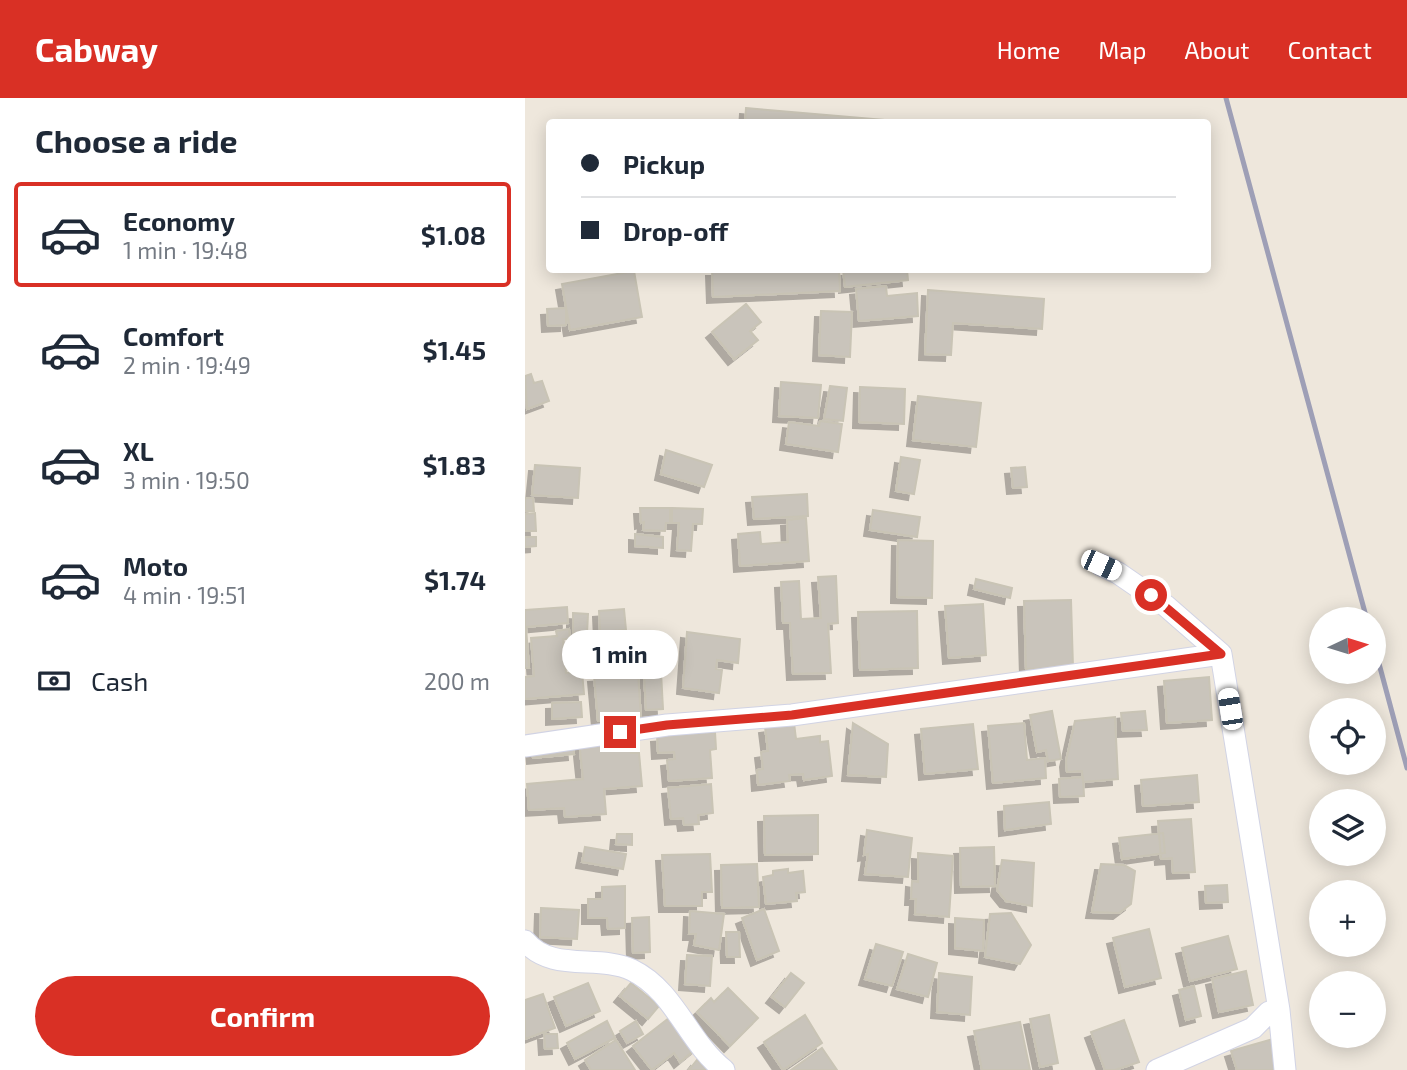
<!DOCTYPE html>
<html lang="en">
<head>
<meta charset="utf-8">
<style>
  body { margin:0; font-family:"Exo 2",sans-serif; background:#f6f6f7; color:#1f2937; height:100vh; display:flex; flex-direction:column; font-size:26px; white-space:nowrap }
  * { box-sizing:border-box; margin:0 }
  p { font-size:23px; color:#747a83 }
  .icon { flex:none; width:38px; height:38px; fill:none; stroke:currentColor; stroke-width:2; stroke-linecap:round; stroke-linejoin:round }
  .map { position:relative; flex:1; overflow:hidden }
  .drawer { display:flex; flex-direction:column; background:#fff; width:525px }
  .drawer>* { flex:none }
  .hud { position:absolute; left:21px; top:21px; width:665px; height:154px; border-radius:7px; box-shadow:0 4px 18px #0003; display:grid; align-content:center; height:154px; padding:0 35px; background:#fff }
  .needle { width:46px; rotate:86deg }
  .buttons { position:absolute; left:784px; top:509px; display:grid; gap:14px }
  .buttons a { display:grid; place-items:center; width:77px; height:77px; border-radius:50%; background:#fff; box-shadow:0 4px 18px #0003; font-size:35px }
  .end { position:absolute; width:32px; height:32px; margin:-16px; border:9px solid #d93025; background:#fff; box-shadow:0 0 0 4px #fff }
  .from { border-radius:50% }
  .bubble { position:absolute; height:49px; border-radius:24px; background:#fff; box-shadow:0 4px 18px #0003; font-size:23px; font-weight:700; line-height:49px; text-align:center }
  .car { position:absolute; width:21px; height:42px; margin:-21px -10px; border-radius:9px; box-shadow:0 0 5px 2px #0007; background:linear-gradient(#fff 24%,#345 0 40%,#fff 0 76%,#345 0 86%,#fff 0) }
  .hud b { display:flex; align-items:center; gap:24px; height:66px; font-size:26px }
  .hud b+b { border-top:2px solid #e0e1e3 }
  .hud i { width:18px; height:18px; background:#1f2937 }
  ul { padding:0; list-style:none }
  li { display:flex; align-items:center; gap:21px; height:105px; margin:0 14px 10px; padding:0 21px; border:4px solid transparent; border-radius:7px }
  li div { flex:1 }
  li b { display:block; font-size:26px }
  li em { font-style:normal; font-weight:700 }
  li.selected { border-color:#d93025 }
  li>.icon { width:63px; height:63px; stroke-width:1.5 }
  h2 { padding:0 35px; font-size:32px; line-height:84px }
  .pay { display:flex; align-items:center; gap:18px; height:77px; padding:0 35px; font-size:26px }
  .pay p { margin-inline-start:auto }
  .button { display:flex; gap:14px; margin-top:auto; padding:14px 35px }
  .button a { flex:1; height:80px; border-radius:42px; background:#d93025; color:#fff; font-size:28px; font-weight:700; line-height:80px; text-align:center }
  header { display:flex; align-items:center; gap:42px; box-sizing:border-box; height:98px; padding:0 35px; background:#d93025; color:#fff }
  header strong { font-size:33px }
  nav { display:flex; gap:38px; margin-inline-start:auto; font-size:24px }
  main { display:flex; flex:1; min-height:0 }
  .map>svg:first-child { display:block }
  .building { fill:#c9c4bb; stroke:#c9c4b5; stroke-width:2; filter:url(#shadow) }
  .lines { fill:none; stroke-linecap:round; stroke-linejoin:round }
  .street-casing { stroke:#d1d3e4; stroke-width:23 }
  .street { stroke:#fff; stroke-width:21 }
  .rail { stroke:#9e9fb6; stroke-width:5 }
  .route { stroke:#d93025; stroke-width:9 }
</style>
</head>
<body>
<header>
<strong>Cabway</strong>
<nav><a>Home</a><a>Map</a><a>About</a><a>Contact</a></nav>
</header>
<main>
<section class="drawer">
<h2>Choose a ride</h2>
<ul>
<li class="selected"><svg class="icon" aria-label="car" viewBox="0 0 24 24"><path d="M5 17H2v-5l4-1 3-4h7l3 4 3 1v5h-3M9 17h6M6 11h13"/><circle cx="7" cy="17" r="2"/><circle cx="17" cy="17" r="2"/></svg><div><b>Economy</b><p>1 min · 19:48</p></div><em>$1.08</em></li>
<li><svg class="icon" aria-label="car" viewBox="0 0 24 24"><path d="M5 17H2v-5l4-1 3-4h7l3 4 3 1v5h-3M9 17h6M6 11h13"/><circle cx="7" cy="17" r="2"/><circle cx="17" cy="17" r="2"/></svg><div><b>Comfort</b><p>2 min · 19:49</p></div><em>$1.45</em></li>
<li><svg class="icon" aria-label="car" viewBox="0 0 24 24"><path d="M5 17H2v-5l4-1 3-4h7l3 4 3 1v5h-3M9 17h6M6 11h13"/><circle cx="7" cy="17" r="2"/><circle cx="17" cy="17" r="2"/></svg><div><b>XL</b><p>3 min · 19:50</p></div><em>$1.83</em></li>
<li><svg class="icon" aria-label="car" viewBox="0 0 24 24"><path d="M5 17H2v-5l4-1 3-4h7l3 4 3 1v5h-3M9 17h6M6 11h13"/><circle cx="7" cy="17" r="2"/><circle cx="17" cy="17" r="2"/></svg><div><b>Moto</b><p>4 min · 19:51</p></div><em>$1.74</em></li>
</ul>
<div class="pay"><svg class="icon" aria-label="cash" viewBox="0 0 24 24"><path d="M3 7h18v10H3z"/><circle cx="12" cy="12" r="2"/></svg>Cash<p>200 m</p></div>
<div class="button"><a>Confirm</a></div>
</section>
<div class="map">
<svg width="882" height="972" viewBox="0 0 882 972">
  <defs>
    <filter id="shadow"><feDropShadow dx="-6" dy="6" stdDeviation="0" flood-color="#0004"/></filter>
  </defs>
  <rect width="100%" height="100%" fill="#eee7dc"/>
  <path class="building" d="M221,10L359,22V24H220Z
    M187,172H314L315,193L188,199Z
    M318,172H382L383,182L320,189Z
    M109,173L117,219L45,232L37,186Z
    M361,188L362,198L392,195L393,218L334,223L331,191Z
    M403,192L519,201L517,231L428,225L426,257L400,256Z
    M221,206L236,224L225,233L233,242L209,261L187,234Z
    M41,210V227L23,228L22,211Z
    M296,213L327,214L325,259L294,257Z
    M6,276L9,285L17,283L24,303L2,311L0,278Z
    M256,284L296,287L293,320L254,318Z
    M305,288L322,290L318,323L299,321Z
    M335,289L380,291L379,326L334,324Z
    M393,298L456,305L451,349L388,342Z
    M295,323L317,326L313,354L261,346L264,324L294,328Z
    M141,352L187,367L179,389L136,376Z
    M376,359L395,362L389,396L371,393Z
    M10,367L55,370L53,400L7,397Z
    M500,369L502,389L488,390L486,370Z
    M282,396L283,418L229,421L227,399Z
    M0,400H8L9,413H0Z
    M115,410H145V425H141L140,433L118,432L119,424L116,425Z
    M147,410L178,411L177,426H168L166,453L152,452L154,425H147Z
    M348,412L395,419L392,439L345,432Z
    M10,415L11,433H0V416Z
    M281,420L284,463L215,468L213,436L235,434L236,446L263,444L262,422Z
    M110,436L138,439V450L110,448Z
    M0,439H11V448L0,449Z
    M373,442L408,443L407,500L372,499Z
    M311,478L313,525L303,526L306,575L268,576L265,525H258L256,484L274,483L276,521L296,520L293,479Z
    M451,481L487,490L485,500L449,491Z
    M546,502L548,570L501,571L499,503Z
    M458,506L461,557L424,560L420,508Z
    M42,509L43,525L1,529L4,570H0V512Z
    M99,511L101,532L75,534L74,513Z
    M392,513L393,570L335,572L333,514Z
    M48,515L63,516L62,536L48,535Z
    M44,531L45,541H38L41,575L57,574L59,596L0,601V579L9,578L6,540L32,538L31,533Z
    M162,534L215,541L213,565L192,562L191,571L197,572L194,595L158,590Z
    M136,574L138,611L121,612L119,576Z
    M113,575L116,620L73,623L69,578Z
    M684,579L687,622L642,625L639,583Z
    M56,604L57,619L27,621V605Z
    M527,613L536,661L523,663L521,652L512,654L505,617Z
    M620,613L622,632L598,633L596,615Z
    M590,619L593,681L558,684L557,673L542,674L541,663L550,623Z
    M269,625L271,641L295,638V644L303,643L307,678L279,682L278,676L264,677L265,683L233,687L232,672L238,671L236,654L243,653L240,629Z
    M328,625L363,646L361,679L323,677Z
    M499,625L502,662L520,660L521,680L468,685L463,628Z
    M448,626L453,671L400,676L396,631Z
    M190,634L191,651L185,652L187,680L144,683L142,662L150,661L149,654L133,655L132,638Z
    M105,639L106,655H114L117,688L79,691L81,716L40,719L39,710L4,712L2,686L58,681L54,643Z
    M48,644L49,656L8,660L7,648Z
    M672,677L674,704L618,708L616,682Z
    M558,679L559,698L535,699L534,681Z
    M186,686L188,715L173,717L174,726L159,727L158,720L146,721L143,690Z
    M524,704L526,726L480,732L479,708Z
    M293,717V756L240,757L239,718Z
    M666,721L670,774L648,775L647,760L636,761L633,723Z
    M342,732L387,740L383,779L340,776L343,756L339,757Z
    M638,735L640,755L597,761L594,740Z
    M92,736H107V747L91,746Z
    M60,749L101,756L98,771L57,764Z
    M469,749L470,788L436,789L435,750Z
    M393,755L428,758L424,819L390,816L391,801H386L387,783L393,784Z
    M185,756L187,794H177V808H140L137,757Z
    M477,762L509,765L507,808L481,803L472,792Z
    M232,766L234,809L197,810L196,767Z
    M576,766L599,767L610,773L606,806L594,815L567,814Z
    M263,771V775L278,773L280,794L271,795L272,803L241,806L238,779L248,777V773Z
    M702,787L703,804L681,805L680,788Z
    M100,788V830L83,831L82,820H63V801H77V789Z
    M16,810L54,812L52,841L15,839Z
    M239,811L254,853L232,862L217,820Z
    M165,813L199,816L194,852L169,847L171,836H164Z
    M486,815L506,847L495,866L460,859L465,816Z
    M124,819L125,854L108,855L107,820Z
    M430,820L459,822L458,853L430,850Z
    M624,831L636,880L600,889L588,840Z
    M201,834H214L215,859H202Z
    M703,838L712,871L665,883L657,850Z
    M351,846L378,854L367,888L340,881Z
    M383,856L412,865L403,899L372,891Z
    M162,857L187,858L185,888L160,886Z
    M721,873L728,907L694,914L687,881Z
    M266,875L279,885L260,909L247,899Z
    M414,875L447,879L445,917L412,914Z
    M63,885L75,913L41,928L29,899Z
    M106,885L134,908L123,921L95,898Z
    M669,888L676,918L661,922L654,892Z
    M203,890L233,920L205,948L172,914L186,900L189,904Z
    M18,896L30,930L0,941V902Z
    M148,917L173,949L155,964L149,955L127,972L108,948Z
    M280,917L297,945L258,972L239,944Z
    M524,917L533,965L515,969L505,921Z
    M599,922L614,964L590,972H580L566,934Z
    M82,923L90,940L50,961L42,945Z
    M111,923L118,936L102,945L95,933Z
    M495,924L505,972H457L449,933Z
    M19,936H32L33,950L20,951Z
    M748,941L756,972H712L706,953Z
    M91,942L110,972H66L60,962Z
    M297,950L312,972H266Z
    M172,962L184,972H164Z"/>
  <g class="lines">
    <defs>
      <path id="street" d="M576,467L593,475L641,508L696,556L754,912L760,972
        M0,648L142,627L267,617L696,556
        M0,843C27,875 73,856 107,872C150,893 163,944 199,972
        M632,972L728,930L744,914L754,912"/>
    </defs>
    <use href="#street" class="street-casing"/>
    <use href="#street" class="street"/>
    <path class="rail" d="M701,0L842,522
      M849,547L882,670"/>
  </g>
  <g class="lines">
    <path class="route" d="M95,634L142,627L267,617L696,556L626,497"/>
  </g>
</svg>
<div class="buttons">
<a><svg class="needle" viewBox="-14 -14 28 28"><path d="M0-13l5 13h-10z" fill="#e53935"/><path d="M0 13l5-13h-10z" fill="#747a83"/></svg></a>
<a><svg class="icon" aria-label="locate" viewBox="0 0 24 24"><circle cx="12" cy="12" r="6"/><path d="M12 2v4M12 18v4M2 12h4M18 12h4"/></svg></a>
<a><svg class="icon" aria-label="layers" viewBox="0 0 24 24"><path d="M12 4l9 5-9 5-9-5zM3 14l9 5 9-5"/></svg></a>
<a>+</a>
<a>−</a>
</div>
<i class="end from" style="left:626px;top:497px"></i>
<i class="end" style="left:95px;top:634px"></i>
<div class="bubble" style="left:37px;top:532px;width:116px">1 min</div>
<i class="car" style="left:576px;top:467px;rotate:114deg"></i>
<i class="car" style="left:705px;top:611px;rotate:351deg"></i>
<div class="hud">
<b><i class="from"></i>Pickup</b>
<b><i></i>Drop-off</b>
</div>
</div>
</main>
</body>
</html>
